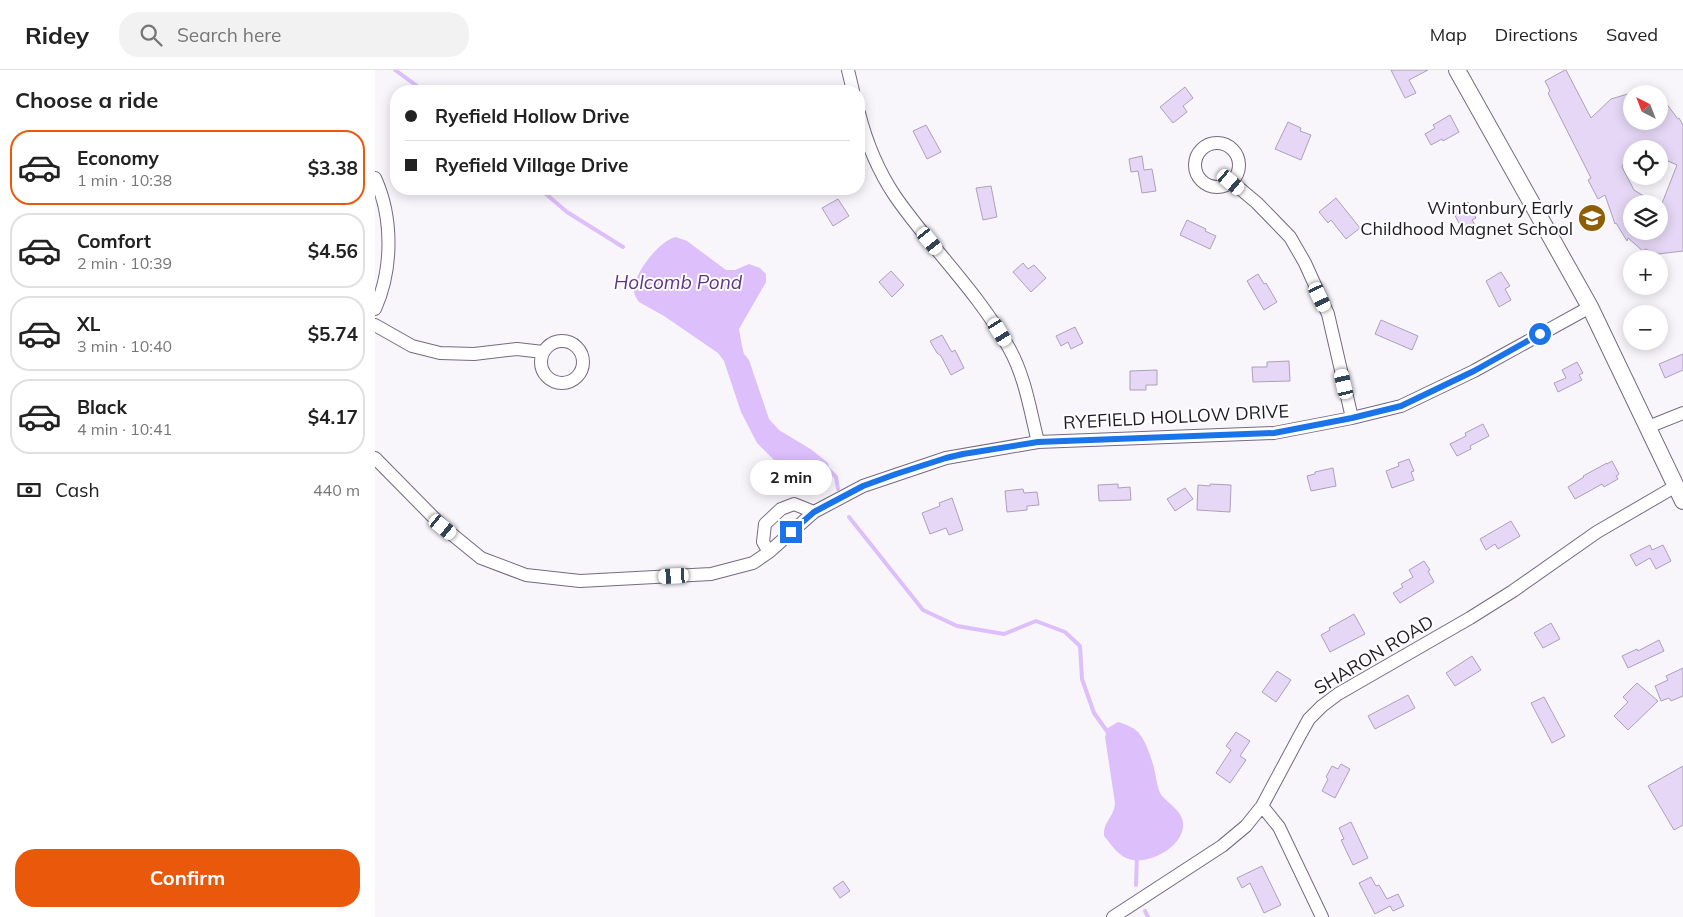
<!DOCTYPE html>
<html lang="en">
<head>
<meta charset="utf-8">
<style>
  body { margin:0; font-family:Mulish,sans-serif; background:#f2f2f2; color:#222; height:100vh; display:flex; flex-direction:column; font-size:19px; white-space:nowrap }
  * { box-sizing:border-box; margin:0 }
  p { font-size:16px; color:#767676 }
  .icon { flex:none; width:28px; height:28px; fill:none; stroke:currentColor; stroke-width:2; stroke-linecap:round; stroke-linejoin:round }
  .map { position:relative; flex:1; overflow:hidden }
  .sheet { display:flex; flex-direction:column; background:#fff; width:375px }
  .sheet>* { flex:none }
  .banner { position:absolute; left:15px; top:15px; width:475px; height:110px; border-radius:20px; box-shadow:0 2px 12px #0003; display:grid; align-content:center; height:110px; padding:0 15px; background:#fff }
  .needle { width:32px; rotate:318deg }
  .fabs { position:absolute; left:1248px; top:15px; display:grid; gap:10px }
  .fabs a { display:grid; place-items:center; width:45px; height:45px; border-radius:50%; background:#fff; box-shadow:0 2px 12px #0003; font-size:25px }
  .end { position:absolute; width:22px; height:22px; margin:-11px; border:6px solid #1a73e8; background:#fff; box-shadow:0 0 0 2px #fff }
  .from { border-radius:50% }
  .bubble { position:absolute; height:35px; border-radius:18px; background:#fff; box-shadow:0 2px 12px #0003; font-size:16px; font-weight:700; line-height:35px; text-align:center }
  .car { position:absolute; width:15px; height:30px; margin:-15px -8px; border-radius:6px; box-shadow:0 0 4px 1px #0007; background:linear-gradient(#fff 24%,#345 0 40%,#fff 0 76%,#345 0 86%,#fff 0) }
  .banner b { display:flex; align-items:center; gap:18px; height:48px; font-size:19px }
  .banner b+b { border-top:1px solid #e0e0e0 }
  .banner i { width:12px; height:12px; background:#222 }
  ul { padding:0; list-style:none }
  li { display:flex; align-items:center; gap:15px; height:75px; margin:0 10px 8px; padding:0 5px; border:2px solid #e0e0e0; border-radius:20px }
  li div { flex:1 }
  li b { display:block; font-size:19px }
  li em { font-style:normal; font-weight:700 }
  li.on { border-color:#ea580c }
  li>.icon { width:45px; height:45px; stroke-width:1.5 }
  h2 { padding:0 15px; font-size:22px; line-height:60px }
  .pay { display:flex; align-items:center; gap:12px; height:55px; padding:0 15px; font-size:19px }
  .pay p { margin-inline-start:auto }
  .cta { display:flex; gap:10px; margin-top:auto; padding:10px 15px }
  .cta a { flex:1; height:58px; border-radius:20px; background:#ea580c; color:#fff; font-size:20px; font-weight:700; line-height:58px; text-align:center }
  header { display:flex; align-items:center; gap:30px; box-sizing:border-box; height:70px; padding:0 25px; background:#fff; border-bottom:1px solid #e0e0e0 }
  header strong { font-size:24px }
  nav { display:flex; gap:28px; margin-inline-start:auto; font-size:18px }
  .search { width:350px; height:45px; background:#f2f2f2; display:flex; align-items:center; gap:12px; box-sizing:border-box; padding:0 18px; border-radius:20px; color:#767676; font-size:19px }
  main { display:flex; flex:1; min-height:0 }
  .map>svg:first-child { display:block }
  .water { fill:#ddbffb }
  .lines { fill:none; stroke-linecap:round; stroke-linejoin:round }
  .stream { stroke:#ddbffb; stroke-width:4 }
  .building { fill:#e5d7f5; stroke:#ada0bb; fill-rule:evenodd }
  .minor-casing { stroke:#756981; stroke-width:14 }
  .tertiary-casing { stroke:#756981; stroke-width:18 }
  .minor { stroke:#fff; stroke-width:12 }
  .tertiary { stroke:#fff; stroke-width:16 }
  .route { stroke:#1a73e8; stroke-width:6 }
  .labels { text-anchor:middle; stroke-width:4; stroke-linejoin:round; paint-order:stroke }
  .poi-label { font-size:18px; fill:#1f1b25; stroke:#fff; text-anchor:end }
  .street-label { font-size:18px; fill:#1f1b25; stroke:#fff }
  .water-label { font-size:19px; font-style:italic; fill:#613287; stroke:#fff }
</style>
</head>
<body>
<header>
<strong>Ridey</strong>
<div class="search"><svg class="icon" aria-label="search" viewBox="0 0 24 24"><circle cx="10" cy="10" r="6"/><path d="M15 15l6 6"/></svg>Search here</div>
<nav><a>Map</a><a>Directions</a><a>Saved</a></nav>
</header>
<main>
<section class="sheet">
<h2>Choose a ride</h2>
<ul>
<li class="on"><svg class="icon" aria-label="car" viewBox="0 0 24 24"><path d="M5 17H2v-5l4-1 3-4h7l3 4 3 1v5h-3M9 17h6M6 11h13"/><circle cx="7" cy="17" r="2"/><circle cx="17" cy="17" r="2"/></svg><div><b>Economy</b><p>1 min · 10:38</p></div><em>$3.38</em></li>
<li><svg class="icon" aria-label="car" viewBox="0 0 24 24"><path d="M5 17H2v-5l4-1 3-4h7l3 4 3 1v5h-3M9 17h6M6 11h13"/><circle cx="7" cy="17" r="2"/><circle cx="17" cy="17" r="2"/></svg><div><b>Comfort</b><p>2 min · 10:39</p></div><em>$4.56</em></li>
<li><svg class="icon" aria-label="car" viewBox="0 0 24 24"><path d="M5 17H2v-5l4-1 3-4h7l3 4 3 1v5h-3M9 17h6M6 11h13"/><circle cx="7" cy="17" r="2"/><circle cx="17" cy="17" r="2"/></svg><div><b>XL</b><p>3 min · 10:40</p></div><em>$5.74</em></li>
<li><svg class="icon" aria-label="car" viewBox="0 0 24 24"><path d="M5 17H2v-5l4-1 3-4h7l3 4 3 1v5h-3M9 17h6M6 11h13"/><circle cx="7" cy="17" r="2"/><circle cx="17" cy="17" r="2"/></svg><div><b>Black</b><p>4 min · 10:41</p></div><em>$4.17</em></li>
</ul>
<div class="pay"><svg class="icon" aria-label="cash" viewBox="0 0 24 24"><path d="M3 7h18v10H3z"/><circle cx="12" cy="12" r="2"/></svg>Cash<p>440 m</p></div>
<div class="cta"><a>Confirm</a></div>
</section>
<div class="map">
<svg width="1308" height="847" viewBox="0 0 1308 847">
  <rect width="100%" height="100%" fill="#f8f6fb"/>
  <path class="water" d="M301,167L312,171L351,200H360L374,194L385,198L391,204V212L364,259L367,276L369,284L374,290L394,349L404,360L437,380L453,393L454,397L453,401L445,411L432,413L415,406L382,373L366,342L349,291L343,283L289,246L264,232C261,228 258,223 259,218C260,202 285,170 301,167Z
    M743,652C750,654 758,657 763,662C772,672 779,695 781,708C782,713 783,718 785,723C792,734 810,741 808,757C806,779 770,797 751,788C742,784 735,773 729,766C728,751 739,748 740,733L730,667L733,658Z"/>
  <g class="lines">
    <path class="stream" d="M20,0L49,21
      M165,119L192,142L248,177
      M450,396L461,407L463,419
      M474,447L548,540L582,556L629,564L661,551L690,562L705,576L707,609L719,643L734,664
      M761,815L762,785
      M770,841L773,847"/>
  </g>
  <path class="building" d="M1016,0H1053L1034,10L1041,23L1030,28Z
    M1190,0H1191L1216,48L1236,29L1256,23V51H1284V24L1303,49L1304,48L1308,55V181L1283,184L1270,179L1269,182L1253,168L1252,171L1241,153L1240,154L1230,125L1223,129L1213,110L1216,108L1173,23L1175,21L1170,11ZM1257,75L1267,79H1284V87L1302,95L1286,136L1284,135V161H1256V134H1282L1259,120L1247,97Z
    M810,17L818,28L808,36L812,42L798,53L785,37Z
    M1075,45L1084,62L1068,71L1067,69L1056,75L1050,64L1060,58L1058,55Z
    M913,52L926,58L925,61L936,65L926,90L900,79Z
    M551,55L566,82L552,89L538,61Z
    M767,86L769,100L777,99L781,121L767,123L763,101L756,102L754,89Z
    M616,116L622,147L608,150L601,118Z
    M961,128L985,158L971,169L956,150L953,153L944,142Z
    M463,129L474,146L458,156L447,138Z
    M1093,132L1101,148L1097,150L1103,160L1091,166L1077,140Z
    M812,150L831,159L830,161L841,166L835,179L805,165Z
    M648,193L653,199L659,195L671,208L656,222L638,202Z
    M516,201L529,215L517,227L504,212Z
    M1126,202L1135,216L1130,219L1136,230L1124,237L1111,211Z
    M883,204L889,214L891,213L902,232L889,240L872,211Z
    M1006,250L1043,266L1037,280L1000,264Z
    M700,257L708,273L696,279L693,272L686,276L681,266Z
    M567,265L575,279L577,282L580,280L589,298L576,305L566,286L562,283L555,271Z
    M1308,284V300L1290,308L1284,294Z
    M914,291L915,311L878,312L877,297H892V292Z
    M1202,292L1208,303L1204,305L1207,310L1183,322L1179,313L1191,308L1187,300Z
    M782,300V315H771V320H755V301Z
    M1108,354L1114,366L1095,376L1096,379L1082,386L1075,374L1091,366L1090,363Z
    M1034,389L1039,401L1036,402L1039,410L1017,418L1011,401L1024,396L1023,393Z
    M1237,391L1244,404L1241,406L1243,409L1229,417L1227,414L1200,429L1193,417L1209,407L1208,406L1232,393V394Z
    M958,398L961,416L936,421L932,406L940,404V402Z
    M743,414V418L755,417L756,430L724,431L723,415Z
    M835,414L856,415L855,442L822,440L823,415L835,416Z
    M810,418L818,429L800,441L792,429Z
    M648,419L649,423L662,422L664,435L652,436V440L632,442L630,421Z
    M577,428L588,460L574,465L571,458L555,464L547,443L565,436L564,433Z
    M1136,451L1145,466L1123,479L1120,474L1111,480L1105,469Z
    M1275,475L1277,480L1288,475L1296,491L1281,499L1275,488L1261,496L1255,485Z
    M1049,491L1055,500L1053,501L1059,512L1025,533L1018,523L1028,517L1026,514L1038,507L1034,500Z
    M979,544L990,564L955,582L946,565L955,560L954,558Z
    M1176,553L1185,569L1168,578L1159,563Z
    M1284,570L1289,581L1253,598L1247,586L1262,579L1263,581Z
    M1097,586L1106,600L1080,616L1071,603Z
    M1308,598V626L1296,631L1294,628L1286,631L1280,616L1293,610L1291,606Z
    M902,601L916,610L901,632L887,622Z
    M1262,613L1283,631L1253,660L1239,646L1253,632L1248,627Z
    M1033,625L1040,638L1000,659L993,646Z
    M1169,627L1190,666L1177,673L1156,633Z
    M861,662L875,671L865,686L871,690L855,713L841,703L856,680L851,676Z
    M966,694L975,699L960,728L947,721L953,709L951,707L957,696L963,699Z
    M1308,696V755L1299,760L1273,716Z
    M976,752L993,788L978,795L966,770L969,769L964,758Z
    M887,796L906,835L889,843L875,813L867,818L862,808Z
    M996,807L1001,816L1004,815L1012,829L1023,824L1029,836L1018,841L1015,836L1000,844L984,813Z
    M468,811L475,821L465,828L458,818Z"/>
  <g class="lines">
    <defs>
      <path id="minor" d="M473,0L478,21
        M484,43C491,71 504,102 520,126C556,178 603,222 634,278C650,306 655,340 663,372
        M820 95a22 22 0 1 1 44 0a22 22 0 1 1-44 0Z
        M0,108C18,147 18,199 0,239
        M857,112L882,133L915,167L930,193L953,244L977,348
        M0,255L37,276L65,283L99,284L142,279L168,282
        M166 292a21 21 0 1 1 42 0a21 21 0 1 1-42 0Z
        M1273,357L1308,343
        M0,388L68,457L106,488L151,505L205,511L336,504L378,493L394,482L388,472L390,454L406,439L419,434L439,442
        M394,482L439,442L488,416L571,388L663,372L899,363L977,348L1026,336L1099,301L1215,237
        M887,736L904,757L947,847
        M738,847L847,776L871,756L887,736L925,665L934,649L947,636L963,624L1095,548L1138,521L1222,462L1301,416"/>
      <path id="tertiary" d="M1082,0L1215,237L1308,431"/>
    </defs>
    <use href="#minor" class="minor-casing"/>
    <use href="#tertiary" class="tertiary-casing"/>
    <use href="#minor" class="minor"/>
    <use href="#tertiary" class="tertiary"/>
  </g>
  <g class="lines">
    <path class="route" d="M416,462L439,442L488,416L521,404L571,388L588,384L663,372L899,363L977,348L1026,336L1099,301L1165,264"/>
  </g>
  <defs>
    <symbol id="school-disc" viewBox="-11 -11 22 22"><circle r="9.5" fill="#8d5e07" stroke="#fff"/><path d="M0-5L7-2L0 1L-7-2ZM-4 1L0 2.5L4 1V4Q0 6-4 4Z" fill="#fff"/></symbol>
  </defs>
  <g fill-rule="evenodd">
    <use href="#school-disc" x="1201" y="132" width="32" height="32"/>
  </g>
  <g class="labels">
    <g class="poi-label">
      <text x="1198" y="144">Wintonbury Early<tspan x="1198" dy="21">Childhood Magnet School</tspan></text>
    </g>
    <g class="street-label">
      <text transform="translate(801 347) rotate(-3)" y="6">RYEFIELD HOLLOW DRIVE</text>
      <text transform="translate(999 585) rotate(-31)" y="6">SHARON ROAD</text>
    </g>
    <g class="water-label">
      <text x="303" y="219">Holcomb Pond</text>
    </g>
  </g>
</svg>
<div class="fabs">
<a><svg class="needle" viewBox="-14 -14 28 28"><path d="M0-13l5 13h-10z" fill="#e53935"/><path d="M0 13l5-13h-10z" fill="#767676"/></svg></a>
<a><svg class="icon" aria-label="locate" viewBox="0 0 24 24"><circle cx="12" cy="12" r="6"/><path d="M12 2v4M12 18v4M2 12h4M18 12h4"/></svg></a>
<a><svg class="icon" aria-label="layers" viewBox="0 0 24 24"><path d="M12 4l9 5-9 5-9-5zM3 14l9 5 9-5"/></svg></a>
<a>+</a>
<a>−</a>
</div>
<i class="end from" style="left:1165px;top:264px"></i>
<i class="end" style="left:416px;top:462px"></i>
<div class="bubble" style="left:375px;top:390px;width:82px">2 min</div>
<i class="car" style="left:856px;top:112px;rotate:130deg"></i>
<i class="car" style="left:555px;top:171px;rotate:141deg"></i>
<i class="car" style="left:945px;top:227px;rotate:155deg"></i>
<i class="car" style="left:625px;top:262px;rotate:148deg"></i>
<i class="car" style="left:969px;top:314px;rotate:347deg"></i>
<i class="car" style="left:68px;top:457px;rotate:129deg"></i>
<i class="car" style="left:299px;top:506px;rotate:267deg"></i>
<div class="banner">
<b><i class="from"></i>Ryefield Hollow Drive</b>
<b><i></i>Ryefield Village Drive</b>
</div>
</div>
</main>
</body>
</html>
